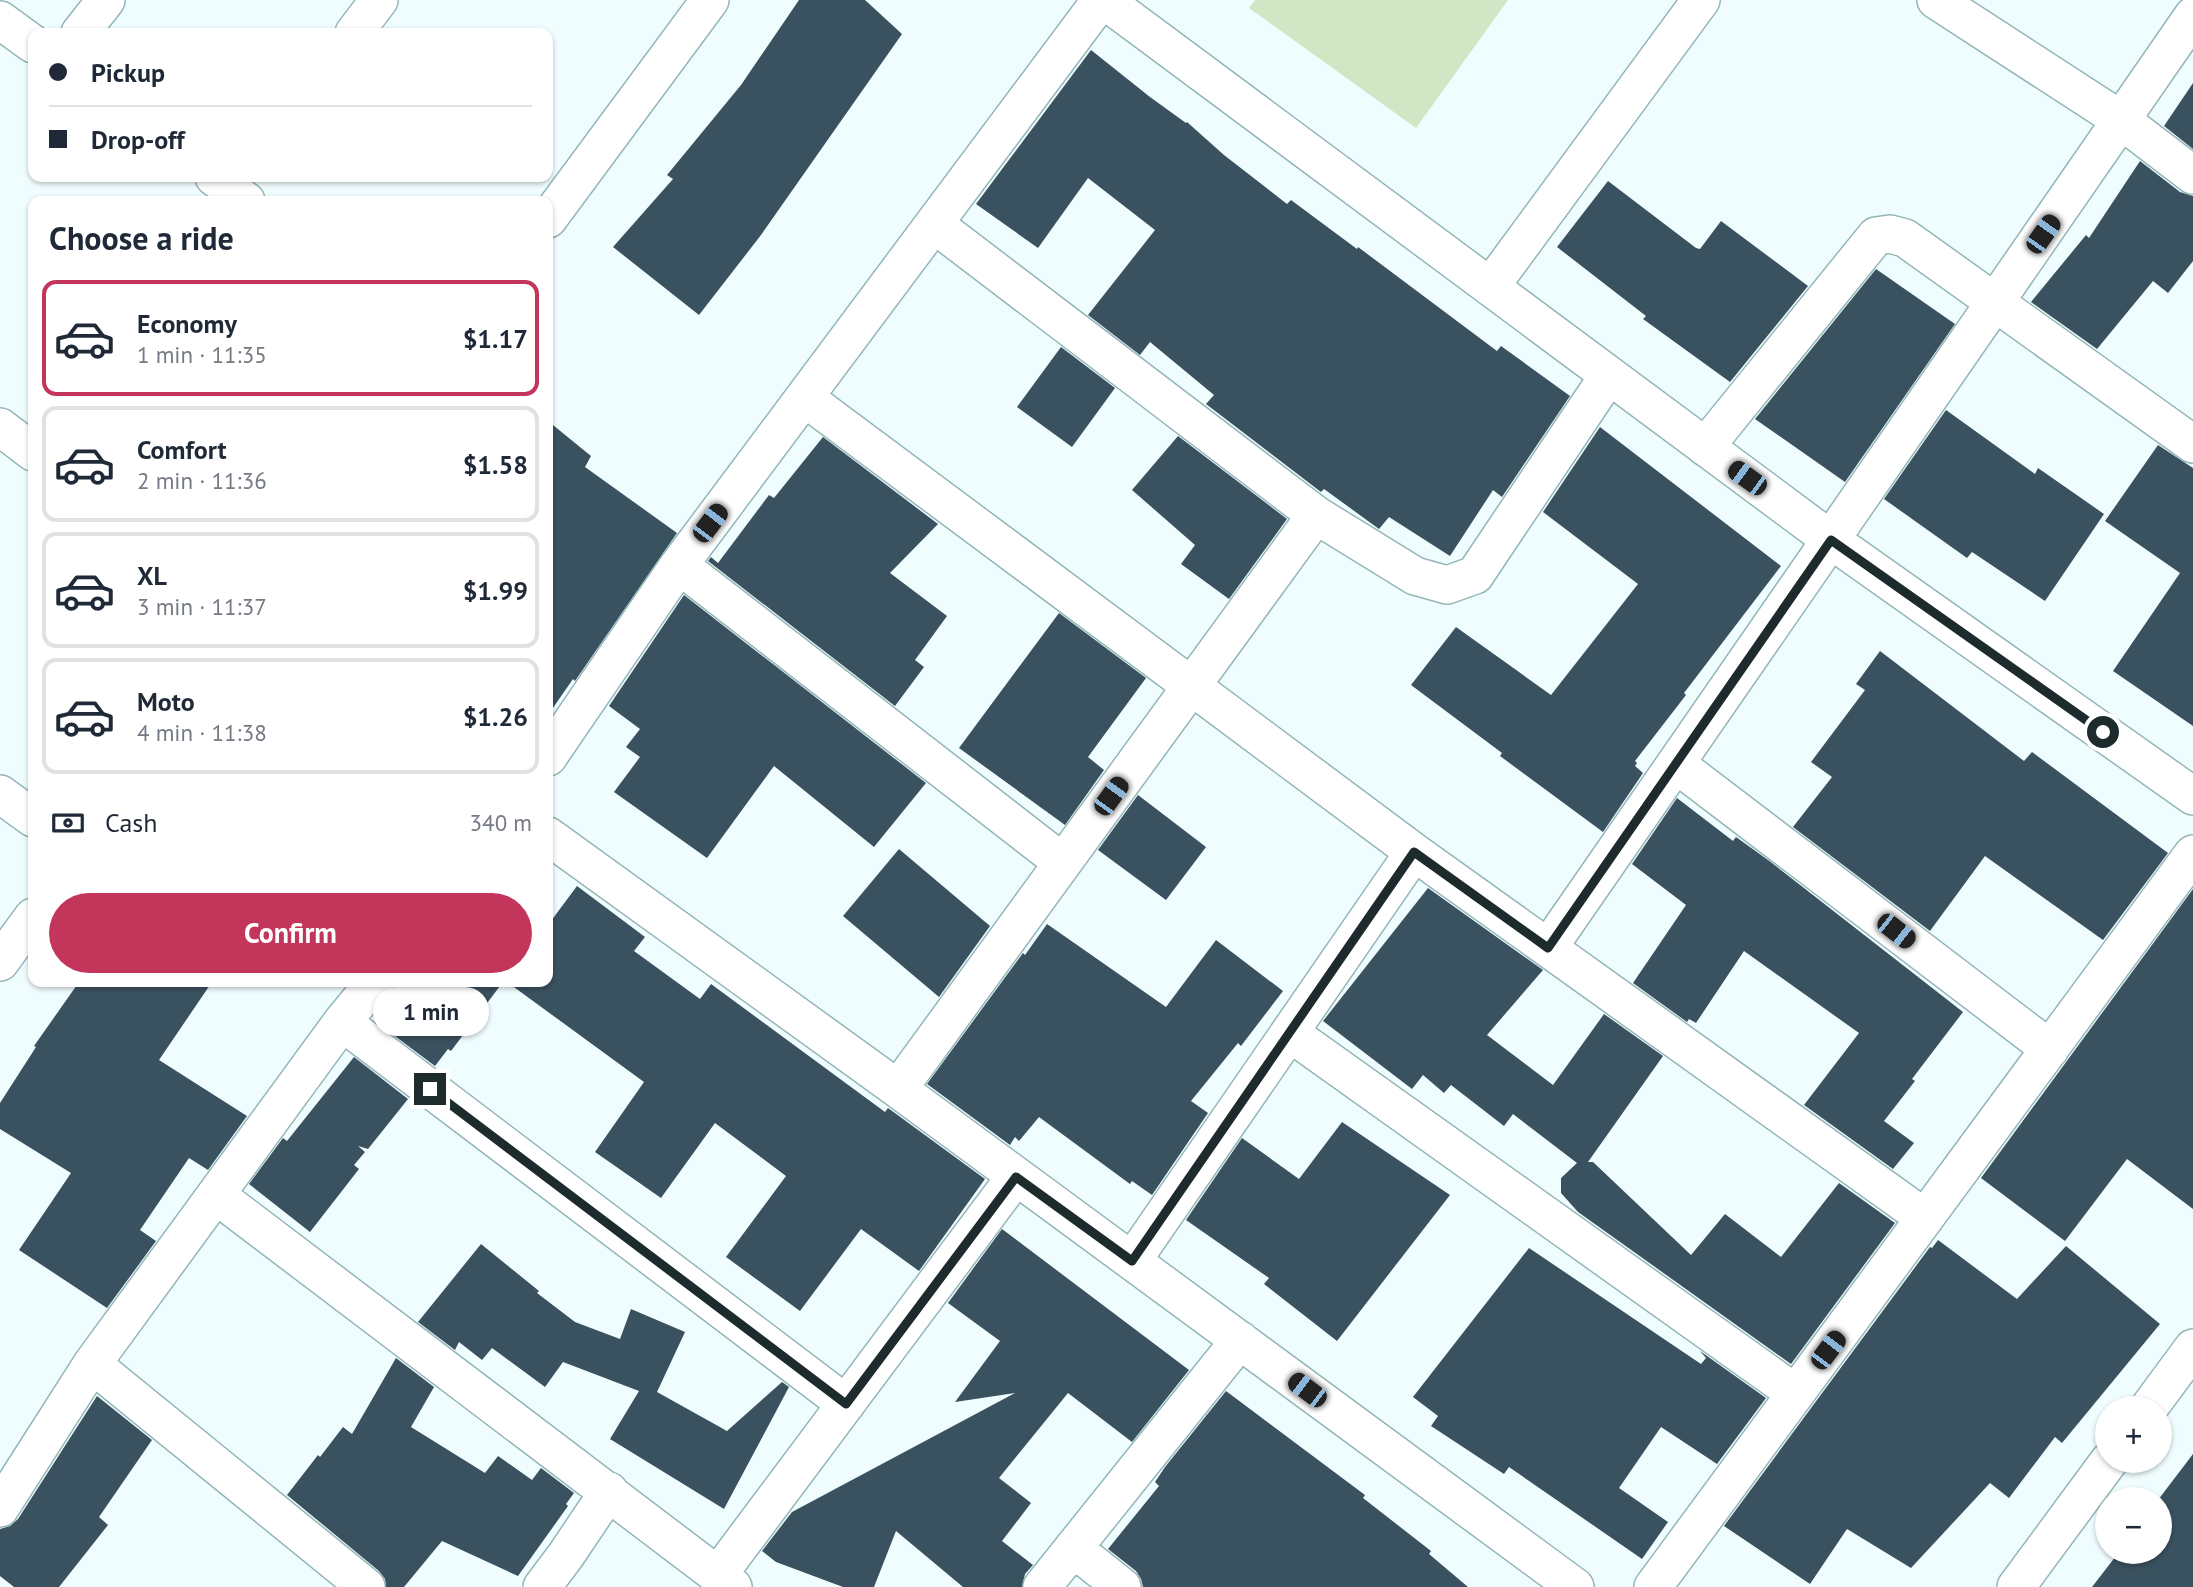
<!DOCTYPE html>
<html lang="en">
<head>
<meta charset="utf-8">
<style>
  body { margin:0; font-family:"PT Sans",sans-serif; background:#f6f6f7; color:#1f2937; height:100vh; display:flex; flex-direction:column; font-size:26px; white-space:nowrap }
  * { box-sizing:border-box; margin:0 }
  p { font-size:23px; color:#747a83 }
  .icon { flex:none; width:38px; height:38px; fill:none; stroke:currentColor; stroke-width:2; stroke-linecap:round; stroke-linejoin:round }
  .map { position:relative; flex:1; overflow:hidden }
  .panel { position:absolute; left:28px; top:196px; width:525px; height:791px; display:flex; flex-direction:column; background:#fff; border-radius:14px; box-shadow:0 2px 5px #0004 }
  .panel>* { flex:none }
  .hud { position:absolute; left:28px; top:28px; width:525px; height:154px; border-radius:14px; box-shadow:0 2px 5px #0004; display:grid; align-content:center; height:154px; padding:0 21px; background:#fff }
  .fabs { position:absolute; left:2095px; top:1396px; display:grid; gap:14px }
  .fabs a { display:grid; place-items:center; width:77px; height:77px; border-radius:50%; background:#fff; box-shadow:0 2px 5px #0004; font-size:35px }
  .end { position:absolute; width:32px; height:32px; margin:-16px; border:9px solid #1e2b2c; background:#fff; box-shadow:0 0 0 4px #fff }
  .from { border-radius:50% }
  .bubble { position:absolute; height:49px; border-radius:24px; background:#fff; box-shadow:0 2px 5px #0004; font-size:23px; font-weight:700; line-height:49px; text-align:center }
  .car { position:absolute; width:21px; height:42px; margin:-21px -10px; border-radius:9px; box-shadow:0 0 5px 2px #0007; background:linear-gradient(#222 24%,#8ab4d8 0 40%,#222 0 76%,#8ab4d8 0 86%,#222 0) }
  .hud b { display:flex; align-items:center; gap:24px; height:66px; font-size:26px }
  .hud b+b { border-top:2px solid #e0e1e3 }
  .hud i { width:18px; height:18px; background:#1f2937 }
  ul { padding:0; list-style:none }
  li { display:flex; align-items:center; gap:21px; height:116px; margin:0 14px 10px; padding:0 7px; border:4px solid #e0e1e3; border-radius:14px }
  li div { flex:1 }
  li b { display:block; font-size:26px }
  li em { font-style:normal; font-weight:700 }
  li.active { border-color:#c4355b }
  li>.icon { width:63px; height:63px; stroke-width:1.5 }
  h2 { padding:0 21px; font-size:32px; line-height:84px }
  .pay { display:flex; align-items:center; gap:18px; height:77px; padding:0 21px; font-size:26px }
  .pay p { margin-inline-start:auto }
  .cta { display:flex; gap:14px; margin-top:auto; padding:14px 21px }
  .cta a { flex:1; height:80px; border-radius:42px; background:#c4355b; color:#fff; font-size:28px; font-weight:700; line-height:80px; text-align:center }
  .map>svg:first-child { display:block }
  .green { fill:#d0e6c4 }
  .building { fill:#3a515f }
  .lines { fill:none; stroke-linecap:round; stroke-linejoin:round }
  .minor-casing { stroke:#94b6b8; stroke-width:40 }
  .minor { stroke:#fff; stroke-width:37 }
  .route { stroke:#1e2b2c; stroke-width:9 }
</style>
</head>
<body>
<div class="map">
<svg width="2193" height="1587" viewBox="0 0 2193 1587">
  <rect width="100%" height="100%" fill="#f0fdfe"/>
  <path class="green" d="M1255,0H1508L1416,128L1249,8Z"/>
  <path class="building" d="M799,0H865L902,34L761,235L699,315L613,247L673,179L667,175L741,85Z
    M1091,50L1150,97L1186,123L1187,122L1224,155L1287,204L1291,200L1357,249L1358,247L1497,351L1501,346L1570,396L1502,497L1493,490L1450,556L1389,517L1379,529L1324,489L1321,492L1206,404L1214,395L1150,342L1140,355L1088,315L1155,230L1088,178L1038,248L976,204Z
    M2193,83V149L2164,126Z
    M2140,161L2180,192L2193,196V261L2168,293L2153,281L2097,349L2031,302L2086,235L2089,238Z
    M1608,181L1696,248L1700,249L1721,221L1808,286L1730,382L1643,319L1646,316L1557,247Z
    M1876,269L1955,324L1845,482L1755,419Z
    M1061,347L1115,388L1072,447L1017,407Z
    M1946,410L2035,474L2038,468L2104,514L2045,601L1972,552L1967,558L1884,499Z
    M548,421L591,456L585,467L677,533L575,681L573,679L548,715Z
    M1600,427L1781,566L1684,693L1686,695L1635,761L1637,763L1635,766L1643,773L1603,832L1500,756L1502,753L1411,685L1456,627L1551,695L1638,584L1543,512Z
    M1178,436L1287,519L1229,599L1181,564L1195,545L1132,490Z
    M823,437L938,524L890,573L947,616L915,660L924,667L895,706L708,561L711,557L718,563L769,495L774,498Z
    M2158,445L2193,468V726L2113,671L2180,573L2105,521Z
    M684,595L926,783L874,847L774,766L707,858L614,792L640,757L626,747L640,729L609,706Z
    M1059,613L1146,678L1088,757L1104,770L1065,825L959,748Z
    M1880,651L2024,761L2032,752L2168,853L2103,940L1985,856L1930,931L1793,827L1832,777L1811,762L1865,690L1856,684Z
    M1138,795L1206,847L1166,900L1098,850Z
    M1677,798L1733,841L1736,837L1768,860L1963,1012L1912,1079L1915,1081L1884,1121L1914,1143L1893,1169L1804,1105L1859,1033L1744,951L1696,1023L1689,1019L1687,1022L1633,983L1686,905L1632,864Z
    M899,849L990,926L939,997L843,916Z
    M577,886L645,937L634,951L700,999L711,984L885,1112L888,1108L985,1179L919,1271L861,1229L800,1311L726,1257L786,1176L715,1123L661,1198L595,1152L644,1082L507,982H548V925Z
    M1428,888L1543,970L1487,1035L1553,1085L1604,1014L1663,1056L1588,1162H1593L1691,1255L1725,1214L1781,1257L1839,1183L1895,1223L1791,1364L1578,1212L1561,1193V1178L1577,1163L1513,1114L1504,1126L1451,1085L1444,1093L1423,1075L1412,1089L1323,1021Z
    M2193,889V1209L2127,1159L2065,1241L1981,1178Z
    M1047,924L1166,1007L1216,940L1283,991L1241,1046L1238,1043L1191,1101L1208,1113L1152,1195L1132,1181L1130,1184L1039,1117L1019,1141L1015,1137L1010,1145L927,1084L1023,953L1025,955Z
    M79,982H212L159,1060L247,1116L208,1170L189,1158L140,1230L156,1241L107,1308L19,1250L71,1173L0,1129V1103L36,1047L34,1046Z
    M406,982H503L451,1051L448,1049L435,1066L380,1025L393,1008L389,1005Z
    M354,1057L408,1099L368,1149L358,1146L365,1152L354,1165L359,1169L310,1232L249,1184L283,1138L287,1141Z
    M1342,1122L1450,1195L1337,1341L1264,1284L1269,1278L1186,1220L1242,1138L1299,1179Z
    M1002,1229L1189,1370L1132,1442L1068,1393L999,1478L1031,1503L1002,1541L1033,1565L1025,1574L1022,1587H963L896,1531L874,1587H843L776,1562L762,1551L792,1512L1015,1393L955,1402L1000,1341L948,1303Z
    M1938,1240L2017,1299L2066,1246L2160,1324L2062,1443L2055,1437L2009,1498L1990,1483L1911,1568L1847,1529L1810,1584L1724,1526L1930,1247L1932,1248Z
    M481,1244L539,1291L537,1293L575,1322L620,1339L631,1309L685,1332L657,1392L727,1431L782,1382L789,1387L724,1509L610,1439L639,1391L563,1362L545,1387L492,1348L482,1360L459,1342L455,1350L418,1322Z
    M1529,1248L1701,1364L1706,1358L1700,1351L1766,1398L1717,1464L1661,1427L1619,1488L1668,1522L1642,1559L1509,1467L1504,1474L1431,1426L1438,1416L1413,1397Z
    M396,1358L434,1387L411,1427L485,1473L498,1456L532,1480L541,1468L574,1493L566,1504L568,1506L518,1576L442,1541L404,1587H386L385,1579L379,1571L287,1495L318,1455L320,1457L343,1427L352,1434Z
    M1226,1391L1365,1495L1363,1498L1431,1551L1429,1554L1468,1587H1143L1141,1579L1136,1571L1108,1549L1159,1486L1155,1482L1165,1467Z
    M97,1396L152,1440L99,1517L108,1525L59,1587H14L0,1576V1529L10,1526L18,1519Z
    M2193,1454V1587H2092L2119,1552H2160L2158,1500Z"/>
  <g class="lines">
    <defs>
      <path id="minor" d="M1104,0L1831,540L2193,796
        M1936,0L2121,120L2193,175
        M0,20L33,44
        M80,33L106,0
        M354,33L379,0
        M214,177L246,201
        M548,219L710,0
        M934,224L1316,515L1415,576L1447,585L1475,575L1609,375
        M1490,287L1701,0
        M805,398L1414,852L1925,1218
        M0,427L33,452
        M1705,447L1876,236L1890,234L1905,238L2193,444
        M679,565L1062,862
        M548,757L679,565L1101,0
        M1676,764L2050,1049
        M0,794L33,818
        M548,836L898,1089L1575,1587
        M1548,948L2193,16
        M0,962L33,917
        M342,1022L846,1404
        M1290,1033L1795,1393
        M898,1089L1316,515
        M216,1195L733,1587
        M1132,1261L1414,852
        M92,1364L366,1587
        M2148,1409L2193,1348
        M0,1508L92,1364L342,1022L375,982
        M1073,1548L1122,1587
        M718,1575L1016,1176
        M542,1587L566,1555L609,1491
        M1042,1587L1240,1340
        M1653,1587L2193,854
        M2016,1587L2109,1461"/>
    </defs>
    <use href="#minor" class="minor-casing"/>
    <use href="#minor" class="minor"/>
  </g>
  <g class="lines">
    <path class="route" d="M430,1089L846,1404L1016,1177L1132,1261L1414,852L1548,948L1831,540L2103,732"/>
  </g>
</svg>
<div class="fabs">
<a>+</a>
<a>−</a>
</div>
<i class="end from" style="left:2103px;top:732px"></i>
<i class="end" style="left:430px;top:1089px"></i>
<div class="bubble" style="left:373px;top:987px;width:116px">1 min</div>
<i class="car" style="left:2043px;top:234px;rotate:35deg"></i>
<i class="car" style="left:1747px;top:478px;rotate:306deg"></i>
<i class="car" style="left:710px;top:523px;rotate:37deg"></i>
<i class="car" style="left:1111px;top:796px;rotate:36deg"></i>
<i class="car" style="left:1896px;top:931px;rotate:128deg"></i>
<i class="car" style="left:1828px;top:1350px;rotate:37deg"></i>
<i class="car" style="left:1307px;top:1390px;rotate:307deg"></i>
<div class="hud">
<b><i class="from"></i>Pickup</b>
<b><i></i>Drop-off</b>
</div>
<section class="panel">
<h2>Choose a ride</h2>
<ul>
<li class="active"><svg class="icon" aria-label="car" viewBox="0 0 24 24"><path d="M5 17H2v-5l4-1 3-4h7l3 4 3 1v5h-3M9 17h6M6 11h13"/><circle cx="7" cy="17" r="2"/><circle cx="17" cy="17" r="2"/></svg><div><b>Economy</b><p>1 min · 11:35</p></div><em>$1.17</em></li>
<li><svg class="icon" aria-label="car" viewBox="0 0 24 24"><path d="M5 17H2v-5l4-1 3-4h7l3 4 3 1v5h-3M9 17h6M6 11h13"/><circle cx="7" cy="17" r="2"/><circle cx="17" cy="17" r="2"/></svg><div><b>Comfort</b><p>2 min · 11:36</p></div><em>$1.58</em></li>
<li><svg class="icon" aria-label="car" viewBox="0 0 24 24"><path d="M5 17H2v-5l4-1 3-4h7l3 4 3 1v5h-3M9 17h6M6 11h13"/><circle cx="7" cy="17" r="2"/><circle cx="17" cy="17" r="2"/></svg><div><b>XL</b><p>3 min · 11:37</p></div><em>$1.99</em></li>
<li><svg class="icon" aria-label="car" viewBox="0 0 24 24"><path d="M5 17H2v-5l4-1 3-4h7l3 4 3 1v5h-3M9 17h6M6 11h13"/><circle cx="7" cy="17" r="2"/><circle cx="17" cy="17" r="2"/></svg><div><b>Moto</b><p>4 min · 11:38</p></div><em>$1.26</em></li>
</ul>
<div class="pay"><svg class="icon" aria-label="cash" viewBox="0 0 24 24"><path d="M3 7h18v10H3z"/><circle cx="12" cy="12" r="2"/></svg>Cash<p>340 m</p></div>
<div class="cta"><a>Confirm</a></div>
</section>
</div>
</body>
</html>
